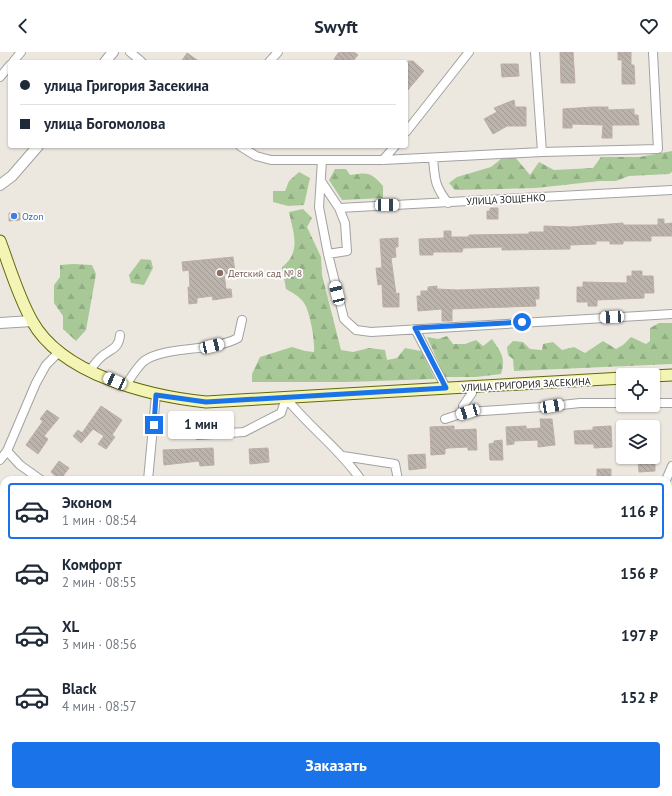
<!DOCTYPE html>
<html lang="ru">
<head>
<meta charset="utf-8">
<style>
  body { margin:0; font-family:"PT Sans",sans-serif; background:#f6f6f7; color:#1f2937; height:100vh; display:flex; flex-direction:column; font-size:15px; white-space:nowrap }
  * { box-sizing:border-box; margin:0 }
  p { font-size:13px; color:#747a83 }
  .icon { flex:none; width:22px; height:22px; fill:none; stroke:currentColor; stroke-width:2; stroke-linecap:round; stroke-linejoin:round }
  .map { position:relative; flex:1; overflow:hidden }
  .panel { position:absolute; left:0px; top:424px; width:672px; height:320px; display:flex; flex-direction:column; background:#fff; border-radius:12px 12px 0 0; box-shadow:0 1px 3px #0004 }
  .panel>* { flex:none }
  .guide { position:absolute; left:8px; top:8px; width:400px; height:88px; border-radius:4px; box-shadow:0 1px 3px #0004; display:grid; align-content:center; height:88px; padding:0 12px; background:#fff }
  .tools { position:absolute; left:616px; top:316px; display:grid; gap:8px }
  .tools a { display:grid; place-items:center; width:44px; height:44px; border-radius:4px; background:#fff; box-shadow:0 1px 3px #0004; font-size:20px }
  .end { position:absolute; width:18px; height:18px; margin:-9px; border:5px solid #1a73e8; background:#fff; box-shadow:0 0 0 2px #fff }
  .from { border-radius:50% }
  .bubble { position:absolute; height:28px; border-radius:4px; background:#fff; box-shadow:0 1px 3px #0004; font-size:13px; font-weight:800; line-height:28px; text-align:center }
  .car { position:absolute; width:12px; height:24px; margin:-12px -6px; border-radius:5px; box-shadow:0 0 3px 1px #0007; background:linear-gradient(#fff 24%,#345 0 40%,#fff 0 76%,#345 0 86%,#fff 0) }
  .guide b { display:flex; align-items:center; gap:14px; height:38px; font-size:15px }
  .guide b+b { border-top:1px solid #e0e1e3 }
  .guide i { width:10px; height:10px; background:#1f2937 }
  ul { padding:7px 0 0; list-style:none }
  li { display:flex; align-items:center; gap:12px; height:56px; margin:0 8px 6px; padding:0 4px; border:2px solid transparent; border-radius:4px }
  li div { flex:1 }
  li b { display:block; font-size:15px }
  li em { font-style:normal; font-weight:800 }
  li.active { border-color:#1a73e8 }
  li>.icon { width:36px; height:36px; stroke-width:1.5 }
  .action { display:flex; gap:8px; margin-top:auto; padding:8px 12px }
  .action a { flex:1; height:46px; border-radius:4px; background:#1a73e8; color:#fff; font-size:16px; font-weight:800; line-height:46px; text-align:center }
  header { display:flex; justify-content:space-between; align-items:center; height:52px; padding:0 12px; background:#fff; font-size:18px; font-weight:800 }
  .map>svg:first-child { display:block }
  .forest { fill:url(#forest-firs) }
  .building { fill:url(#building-back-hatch); stroke:#bcaea4 }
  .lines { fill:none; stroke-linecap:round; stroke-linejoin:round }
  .minor-casing { stroke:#a2a2a2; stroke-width:10 }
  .tertiary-casing { stroke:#a2a2a2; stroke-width:12 }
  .secondary-casing { stroke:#62690a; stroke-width:13 }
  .minor { stroke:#fff; stroke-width:8 }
  .tertiary { stroke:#fff; stroke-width:10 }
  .secondary { stroke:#f4f5b5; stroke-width:11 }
  .route { stroke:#1a73e8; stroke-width:5 }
  .shop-dot { fill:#3f7fe0; stroke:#fff; stroke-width:1.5 }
  .education-dot { fill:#8d6e63; stroke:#fff; stroke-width:1.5 }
  .labels { text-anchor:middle; stroke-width:3.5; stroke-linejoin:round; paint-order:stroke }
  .street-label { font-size:10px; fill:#1b1b1b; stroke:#fff }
  .shop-label { font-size:10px; fill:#366cbe; stroke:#fff; text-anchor:start }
  .education-label { font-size:10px; fill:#785e54; stroke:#fff; text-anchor:start }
</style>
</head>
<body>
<header><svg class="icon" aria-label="back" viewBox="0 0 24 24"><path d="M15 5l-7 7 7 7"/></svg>Swyft<svg class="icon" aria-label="heart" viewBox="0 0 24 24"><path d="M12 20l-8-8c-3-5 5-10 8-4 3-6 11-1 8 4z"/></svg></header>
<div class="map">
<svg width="672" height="744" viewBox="0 0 672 744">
  <defs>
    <pattern id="forest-firs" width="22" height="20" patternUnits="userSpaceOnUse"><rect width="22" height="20" fill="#a8c997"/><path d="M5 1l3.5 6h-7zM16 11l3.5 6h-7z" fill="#90ac82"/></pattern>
    <pattern id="building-back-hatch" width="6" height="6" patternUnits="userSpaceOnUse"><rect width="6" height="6" fill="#bcb3ad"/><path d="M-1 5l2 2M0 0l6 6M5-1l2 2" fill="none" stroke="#a19994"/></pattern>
  </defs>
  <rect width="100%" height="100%" fill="#ece8e0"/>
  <path class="forest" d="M672,99V120L669,122L629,124L616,129H600L536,136L455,138L449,131L457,125L491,115L501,107L515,105L530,123L539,110L554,118L593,116L601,105H639Z
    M335,117H346L350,123C368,120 371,120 383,134V146L342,148L329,128Z
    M299,120L310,126L304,153L288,154L273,150V139H285L289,129Z
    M303,157L312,166L307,175L321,205L322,223L341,298L353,300L369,296L385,298L387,308L397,306L405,296L421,299L435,327L347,330H252V322L260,305L292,295L305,299L314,300C315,288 310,260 304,251C299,244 293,241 286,237L282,215C302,200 293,180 289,160Z
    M141,207L151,208L153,216L144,233L131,231L129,223Z
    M73,212L92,213L96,222L86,278L76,289L63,277V264L54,251V233L60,225V213Z
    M659,271H672V312L514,319L513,307L508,303L507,295L513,289L523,290L530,297L542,298L543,292L553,290L562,298L574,295L585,301L603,289L616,297L623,293L631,285L646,292L650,289V276Z
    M447,284L453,292H465L476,288L483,294L492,287C501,300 506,306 501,322L476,325H445L427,285L438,287Z"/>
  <path class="building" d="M339,0H354L358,3L352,10H337L334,7Z
    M560,0H573L575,31H561Z
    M618,0H631V13H634L635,32H622V8H618Z
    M187,1L200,10H181Z
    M409,9H413L424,19L406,40V10Z
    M501,12H518L519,24L502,25Z
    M514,48L515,55H526V74H507L493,82L484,67L497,60L494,56Z
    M593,55H608V58L634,57V63H638L639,73H612V86H602L603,73L572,72V76H563V57Z
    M490,156H498V167H487V159H490Z
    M9,161H20V168L9,169Z
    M658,167H664V172L672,171V184H651V189H623V192H610V189H596V192L570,193V197L502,198V195L463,196L462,200H433V203H420L419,187L444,186V179H451V185H469V183L529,182V180H544V174L570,175L623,171V173H658Z
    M398,186V195H395L396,205L391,206L396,242L399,241V255H383L382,232L378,233L376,216H382L380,187Z
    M233,205L235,221L224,222L226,237H231L232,245L213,248L212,244L197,246V251L189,252L188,235H190L189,218L183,219L182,210Z
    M632,219H642V224H653L654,241H644V246L597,248V254H588V250H577V235H583V230L627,231V224H632Z
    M437,234V237L457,238L539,235V247H535L536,254L452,257V269H442V257L418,259L417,244H421V239H428V235Z
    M101,354L122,368L112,383L115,385L106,397L98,392L104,384L93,377L81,391L73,384L78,378L82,381Z
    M47,358L59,366L44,384L48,387L38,402L26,393L43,369L40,367Z
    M540,367H552L555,393L538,395V388L514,389V392L507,393L506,375L526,374V377L541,376Z
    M454,374V378L476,377L477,398H468V395L448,396L445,397V402L431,403L430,375Z
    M611,374L612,395L594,396V392H575L574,379L593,378V375Z
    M502,388L503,408H490L489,392L494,391V389Z
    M213,396L214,413L200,414L199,409L164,413L163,398Z
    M268,396L269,410L250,412L249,397Z
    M425,402L426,416L409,418L408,403Z
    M638,405H655V419L639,420Z
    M59,409L69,416L60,428L51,420Z
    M597,417H611V428H597Z"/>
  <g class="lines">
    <defs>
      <path id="minor" d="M130,0L142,10
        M535,0L542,100
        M13,10L21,0
        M269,10L278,0
        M0,25L10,13
        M406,80L469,0
        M240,94L256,104L271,108H383L542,100L658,97L653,0
        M433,106C435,127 434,133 448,151
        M322,108L319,155L328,202L344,267L356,278L371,280L672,262
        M383,108L395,94
        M321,129L339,156L345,171L347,199L328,202
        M339,156L672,138
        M415,277L446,336
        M90,318C93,314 97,309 100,306C109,297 119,298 120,283
        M125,334C131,326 137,315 144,309C164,294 212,300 238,286L242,268
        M286,346C310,376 339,396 361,428
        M653,351H672
        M467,360L543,355L580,351H623
        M445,367L467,360L463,354L472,341L471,335
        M198,383L244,380L281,361L286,346
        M343,404L395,412L398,428
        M0,408L7,399
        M41,428L20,413L7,399L36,331L46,313L59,300
        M148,428L156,343
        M666,428L672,414
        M668,451L672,455
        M0,538L4,540
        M668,565H672
        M668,673L672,672
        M0,688L4,691
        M408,740V744"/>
      <path id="tertiary" d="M105,10L113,0
        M0,133L12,124L38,94
        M0,271L32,269"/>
      <path id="secondary" d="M0,189C10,216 18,244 32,269C62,323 149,344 206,350L623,326
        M653,324L672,323"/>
    </defs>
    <use href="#minor" class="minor-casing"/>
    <use href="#tertiary" class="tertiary-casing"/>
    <use href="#secondary" class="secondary-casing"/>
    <use href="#minor" class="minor"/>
    <use href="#tertiary" class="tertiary"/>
    <use href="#secondary" class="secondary"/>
  </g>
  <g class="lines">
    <path class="route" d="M154,373L156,343L206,350L446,336L415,276L522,270"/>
  </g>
  <circle class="shop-dot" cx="14" cy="164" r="4"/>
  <circle class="education-dot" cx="220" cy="221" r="4"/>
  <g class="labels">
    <g class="street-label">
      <text transform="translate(506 147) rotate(-3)" y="4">УЛИЦА ЗОЩЕНКО</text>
      <text transform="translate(526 332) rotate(-3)" y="4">УЛИЦА ГРИГОРИЯ ЗАСЕКИНА</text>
    </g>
    <g class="shop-label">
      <text x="22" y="168">Ozon</text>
    </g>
    <g class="education-label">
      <text x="228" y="225">Детский сад № 8</text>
    </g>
  </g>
</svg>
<div class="tools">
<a><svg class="icon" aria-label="locate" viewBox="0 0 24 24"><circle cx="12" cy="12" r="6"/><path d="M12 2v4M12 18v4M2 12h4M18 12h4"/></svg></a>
<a><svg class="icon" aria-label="layers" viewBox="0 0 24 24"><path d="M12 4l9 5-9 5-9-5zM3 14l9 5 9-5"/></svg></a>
</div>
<i class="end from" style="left:522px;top:270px"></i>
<i class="end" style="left:154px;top:373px"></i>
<div class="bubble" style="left:168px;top:359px;width:66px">1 мин</div>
<i class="car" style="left:387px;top:153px;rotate:90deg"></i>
<i class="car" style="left:337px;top:241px;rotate:346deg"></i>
<i class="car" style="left:612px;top:265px;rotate:267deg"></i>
<i class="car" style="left:212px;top:294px;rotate:77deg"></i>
<i class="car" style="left:115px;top:329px;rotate:294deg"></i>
<i class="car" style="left:552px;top:354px;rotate:80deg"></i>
<i class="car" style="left:468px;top:360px;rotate:253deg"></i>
<div class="guide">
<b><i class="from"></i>улица Григория Засекина</b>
<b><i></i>улица Богомолова</b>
</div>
<section class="panel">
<ul>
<li class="active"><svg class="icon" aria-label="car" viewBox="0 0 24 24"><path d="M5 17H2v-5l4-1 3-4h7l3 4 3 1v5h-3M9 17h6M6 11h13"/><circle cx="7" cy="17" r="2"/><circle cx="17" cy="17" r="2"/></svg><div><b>Эконом</b><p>1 мин · 08:54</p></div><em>116 ₽</em></li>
<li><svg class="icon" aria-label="car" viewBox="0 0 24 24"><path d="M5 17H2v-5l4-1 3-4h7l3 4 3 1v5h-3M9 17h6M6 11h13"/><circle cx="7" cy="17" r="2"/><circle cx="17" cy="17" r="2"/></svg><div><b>Комфорт</b><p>2 мин · 08:55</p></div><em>156 ₽</em></li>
<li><svg class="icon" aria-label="car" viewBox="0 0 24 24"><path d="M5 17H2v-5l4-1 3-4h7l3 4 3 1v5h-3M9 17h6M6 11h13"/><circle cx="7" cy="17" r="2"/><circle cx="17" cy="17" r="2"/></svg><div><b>XL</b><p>3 мин · 08:56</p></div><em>197 ₽</em></li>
<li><svg class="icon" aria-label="car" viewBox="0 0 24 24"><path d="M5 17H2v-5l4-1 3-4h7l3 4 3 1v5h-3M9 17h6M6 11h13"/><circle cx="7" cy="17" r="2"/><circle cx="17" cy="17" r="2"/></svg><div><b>Black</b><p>4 мин · 08:57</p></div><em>152 ₽</em></li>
</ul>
<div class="action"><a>Заказать</a></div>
</section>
</div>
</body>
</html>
